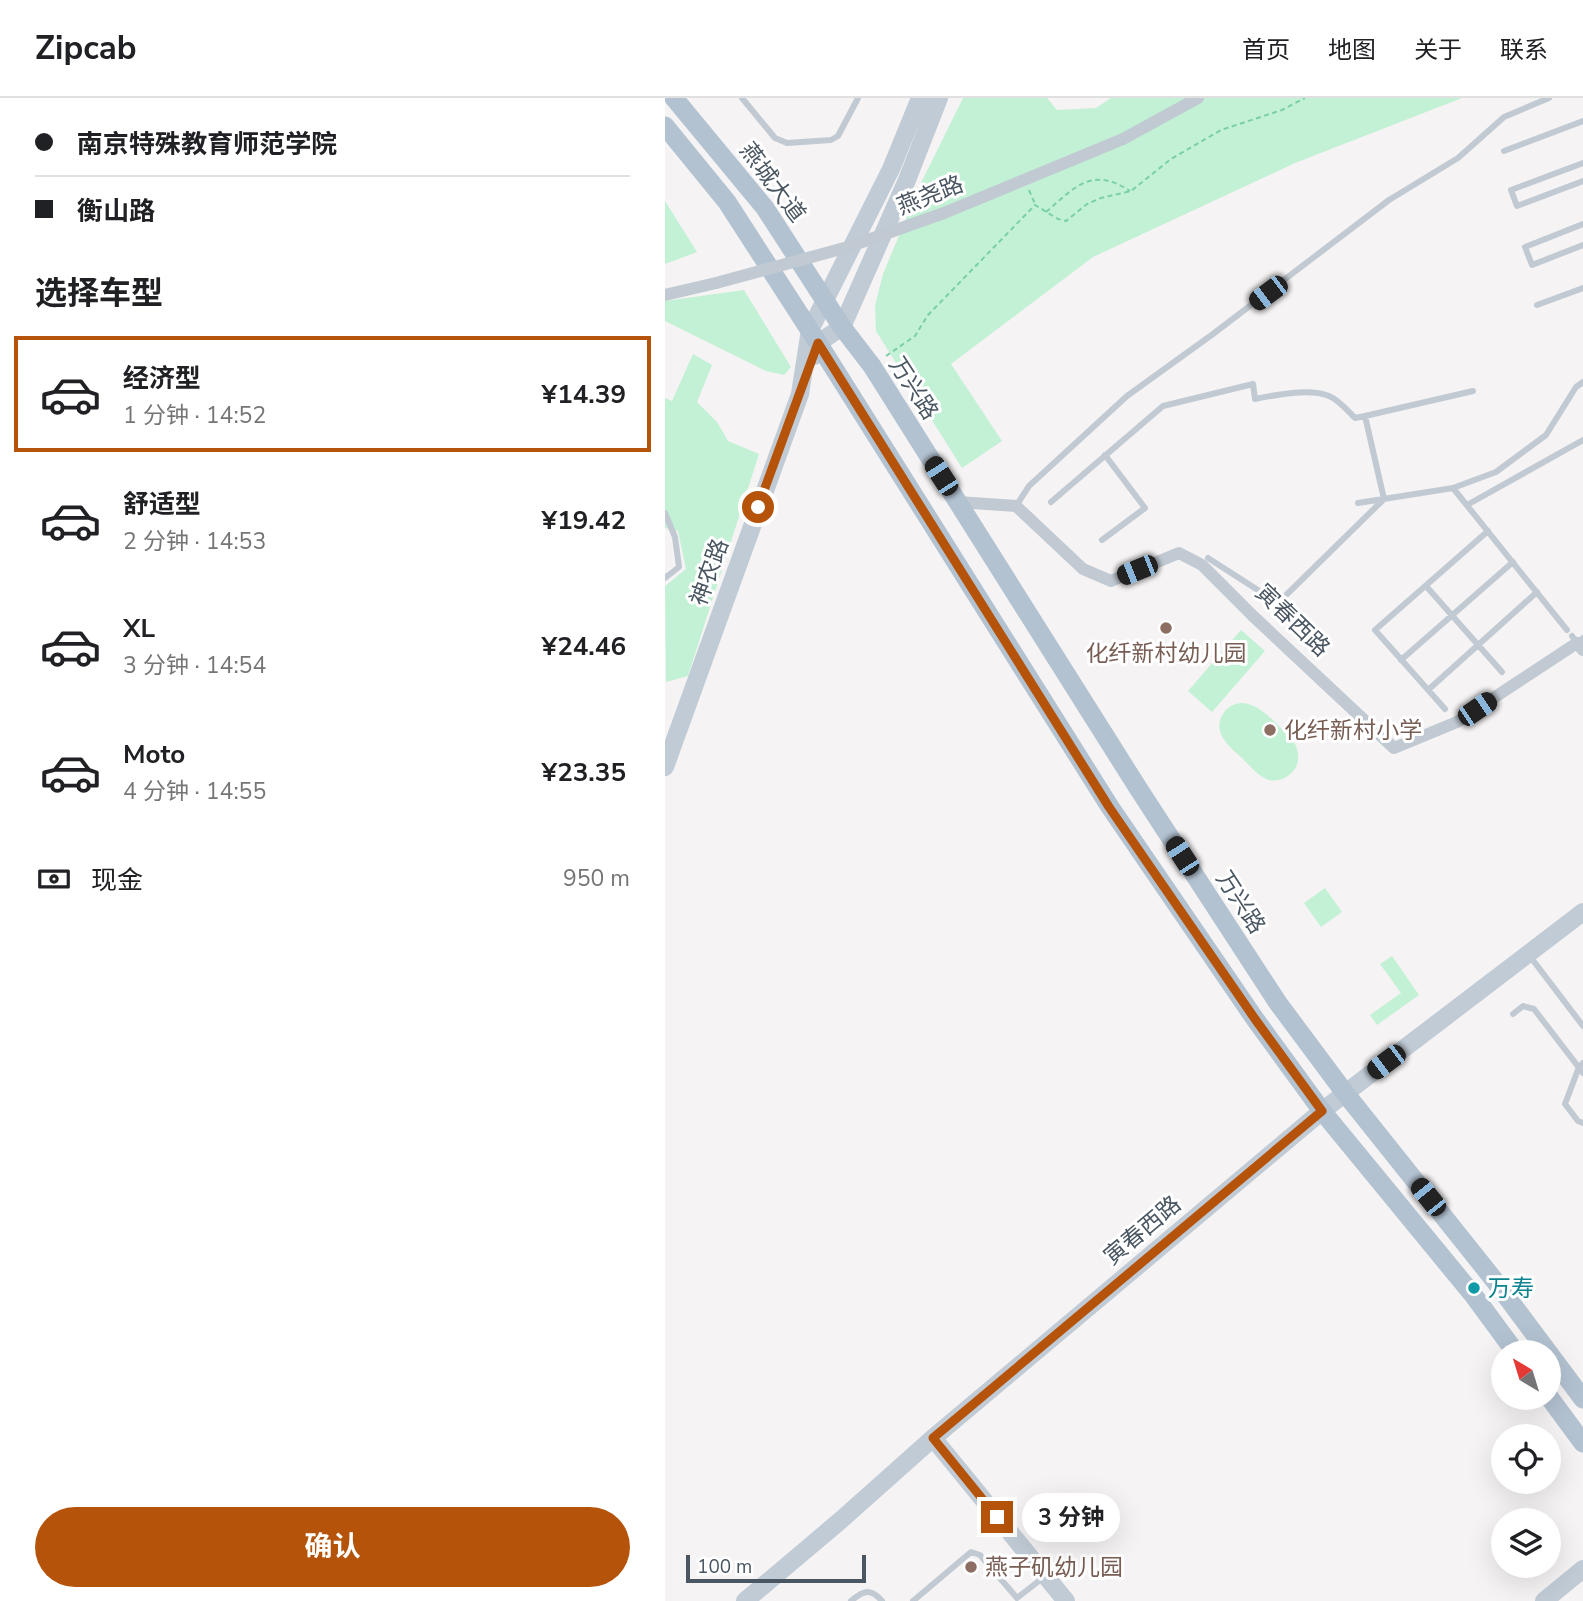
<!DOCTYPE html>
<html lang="zh">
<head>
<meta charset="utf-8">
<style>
  body { margin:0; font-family:"Nunito Sans","Noto Sans SC",sans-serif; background:#f2f2f2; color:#202124; height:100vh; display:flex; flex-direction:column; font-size:26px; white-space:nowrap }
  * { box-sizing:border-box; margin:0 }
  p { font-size:23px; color:#757577 }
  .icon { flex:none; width:38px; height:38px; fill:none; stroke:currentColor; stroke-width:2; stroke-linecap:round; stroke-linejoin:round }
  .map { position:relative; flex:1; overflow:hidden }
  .side { display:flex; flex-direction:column; background:#fff; width:665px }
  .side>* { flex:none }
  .hud { display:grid; align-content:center; height:154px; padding:0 35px; background:#fff }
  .needle { width:46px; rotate:322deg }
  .tools { position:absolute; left:826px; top:1242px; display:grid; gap:14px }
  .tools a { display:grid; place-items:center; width:70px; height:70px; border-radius:50%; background:#fff; box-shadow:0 7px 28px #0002; font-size:35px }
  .scale { position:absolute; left:21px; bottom:18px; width:180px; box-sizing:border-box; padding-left:7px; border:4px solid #4a5661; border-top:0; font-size:19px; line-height:24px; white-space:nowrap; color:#4a5661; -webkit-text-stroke:5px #fff; paint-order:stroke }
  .end { position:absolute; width:32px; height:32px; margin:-16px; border:9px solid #b45309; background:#fff; box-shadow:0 0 0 4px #fff }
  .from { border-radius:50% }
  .bubble { position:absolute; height:49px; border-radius:24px; background:#fff; box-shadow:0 7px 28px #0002; font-size:23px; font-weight:700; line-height:49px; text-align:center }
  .car { position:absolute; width:21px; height:42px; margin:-21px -10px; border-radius:9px; box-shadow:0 0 5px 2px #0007; background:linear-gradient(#222 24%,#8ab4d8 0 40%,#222 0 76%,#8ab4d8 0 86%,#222 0) }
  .hud b { display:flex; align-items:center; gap:24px; height:66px; font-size:26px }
  .hud b+b { border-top:2px solid #e0e0e0 }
  .hud i { width:18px; height:18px; background:#202124 }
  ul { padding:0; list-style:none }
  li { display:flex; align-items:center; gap:21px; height:116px; margin:0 14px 10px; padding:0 21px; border:4px solid transparent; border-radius:0px }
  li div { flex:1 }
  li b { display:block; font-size:26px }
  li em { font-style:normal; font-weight:700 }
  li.current { border-color:#b45309 }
  li>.icon { width:63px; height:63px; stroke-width:1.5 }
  h2 { padding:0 35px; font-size:32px; line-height:84px }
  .pay { display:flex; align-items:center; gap:18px; height:77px; padding:0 35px; font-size:26px }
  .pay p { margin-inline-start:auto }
  .action { display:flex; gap:14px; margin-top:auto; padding:14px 35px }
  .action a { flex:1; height:80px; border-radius:42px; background:#b45309; color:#fff; font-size:28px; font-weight:700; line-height:80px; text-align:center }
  header { display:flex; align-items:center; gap:42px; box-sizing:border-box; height:98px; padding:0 35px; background:#fff; border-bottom:2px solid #e0e0e0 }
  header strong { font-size:33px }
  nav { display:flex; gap:38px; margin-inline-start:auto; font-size:24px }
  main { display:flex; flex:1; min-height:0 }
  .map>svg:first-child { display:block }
  .green { fill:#c3f1d5 }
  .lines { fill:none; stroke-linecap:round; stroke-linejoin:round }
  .path { stroke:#7ad0a6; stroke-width:2; stroke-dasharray:5 3.5; stroke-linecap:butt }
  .lane { stroke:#c1cad2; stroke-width:6 }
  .street { stroke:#c1cad2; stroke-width:12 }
  .secondary { stroke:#c1cbd6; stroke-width:18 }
  .primary { stroke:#b3c2d1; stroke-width:19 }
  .street-bridge { stroke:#c1cad2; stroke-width:12 }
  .route { stroke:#b45309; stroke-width:9 }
  .education-dot { fill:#8d6e63; stroke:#fff; stroke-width:2.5 }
  .culture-dot { fill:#0f9aa8; stroke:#fff; stroke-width:2.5 }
  .labels { text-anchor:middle; stroke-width:6; stroke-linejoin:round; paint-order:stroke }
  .street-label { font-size:23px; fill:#4a5661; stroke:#fff }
  .education-label { font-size:23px; fill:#785e54; stroke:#fff; text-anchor:start }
  .culture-label { font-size:23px; fill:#0d838f; stroke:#fff; text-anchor:start }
</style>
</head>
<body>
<header>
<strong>Zipcab</strong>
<nav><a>首页</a><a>地图</a><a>关于</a><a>联系</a></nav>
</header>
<main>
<section class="side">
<div class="hud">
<b><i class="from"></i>南京特殊教育师范学院</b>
<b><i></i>衡山路</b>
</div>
<h2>选择车型</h2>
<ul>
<li class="current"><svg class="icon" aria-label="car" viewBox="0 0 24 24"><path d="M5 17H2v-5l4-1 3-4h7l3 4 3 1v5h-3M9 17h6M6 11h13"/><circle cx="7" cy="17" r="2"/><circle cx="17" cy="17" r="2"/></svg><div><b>经济型</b><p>1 分钟 · 14:52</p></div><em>¥14.39</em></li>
<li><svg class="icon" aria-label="car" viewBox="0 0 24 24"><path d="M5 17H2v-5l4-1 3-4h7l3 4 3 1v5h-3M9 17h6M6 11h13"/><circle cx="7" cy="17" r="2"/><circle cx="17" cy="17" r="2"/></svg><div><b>舒适型</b><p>2 分钟 · 14:53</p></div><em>¥19.42</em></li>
<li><svg class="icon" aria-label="car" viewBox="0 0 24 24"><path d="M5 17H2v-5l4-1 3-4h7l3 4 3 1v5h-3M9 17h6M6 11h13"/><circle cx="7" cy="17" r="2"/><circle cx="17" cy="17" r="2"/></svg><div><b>XL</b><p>3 分钟 · 14:54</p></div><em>¥24.46</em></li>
<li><svg class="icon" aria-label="car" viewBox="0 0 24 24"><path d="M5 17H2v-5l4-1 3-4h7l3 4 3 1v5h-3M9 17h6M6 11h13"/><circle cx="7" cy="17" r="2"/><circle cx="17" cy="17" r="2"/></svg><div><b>Moto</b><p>4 分钟 · 14:55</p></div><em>¥23.35</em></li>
</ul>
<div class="pay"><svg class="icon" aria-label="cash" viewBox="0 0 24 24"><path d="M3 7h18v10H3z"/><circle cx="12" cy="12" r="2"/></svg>现金<p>950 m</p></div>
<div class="action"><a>确认</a></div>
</section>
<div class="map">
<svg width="918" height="1503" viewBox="0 0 918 1503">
  <rect width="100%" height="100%" fill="#f5f3f3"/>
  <path class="green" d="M298,0H382L392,12L431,10L446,0H797L630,65L428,159L286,266L337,343L297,370L211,233L210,208L218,176L256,85Z
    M0,103L32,154L0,166Z
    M79,192L126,269L119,277L101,273L0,223V203Z
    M28,256L47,267L32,304L52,324L63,343L94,356L23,578L1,584L0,488L21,471L13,433L0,430V300L7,303Z
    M576,532L600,553L547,614L523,593Z
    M576,605C597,605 617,632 630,646C634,655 635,664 629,672C623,680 613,684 604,682C594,679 586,669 578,661C566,650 546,635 558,616C562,609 568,606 576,605Z
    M660,790L677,814L656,829L639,805Z
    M727,858L754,897L712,927L705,917L736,895L715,866Z"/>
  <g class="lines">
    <path class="path" d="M364,92L370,106
      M381,114C410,89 427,68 465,93
      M221,258L250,238L263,217L370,107L393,121L401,123L422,106L436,100L466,93L506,61L556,32L617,12L640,0"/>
    <path class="lane" d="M77,0L110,40L122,45L166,42L173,38L193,0
      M839,53L918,23
      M918,65L846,92L852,108L918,83
      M918,126L860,149L867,167L918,147
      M872,207L918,190
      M788,390L831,374L881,337L911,289L918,284
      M386,404L498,308L588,286L590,301C610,297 644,290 664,298C674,302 682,312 690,320L700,318
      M693,405L788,390L902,532
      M802,407L918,342
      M351,408L364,388L462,298L548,236L724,102L793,60L839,19L884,0
      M0,415L10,439L14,469L0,480
      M437,442L480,410L440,357
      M543,460L613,505L719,401L700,318L808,293
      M761,488L837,574
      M907,538L912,545L918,540
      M736,562L848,464
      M763,592L872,494
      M780,611L710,532L823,433
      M864,857L918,928
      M848,916L858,908L869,911L918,975
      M918,965L914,969L900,1006L913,1023L918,1025
      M186,1503C199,1492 206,1490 217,1503
      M248,1503L306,1454L315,1457L352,1500L379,1479"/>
    <path class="street" d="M279,115L458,41L533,0
      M0,197L51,185
      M293,404L351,408L418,471L446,483L514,455L537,467L588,518L729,650L792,624L912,545L918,552"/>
    <path class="secondary" d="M149,258L153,245L177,229L242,82L274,0
      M0,669L135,296L145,232L226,71L255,0
      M268,1340L401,1503
      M80,1503L176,1422L268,1340L657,1013L918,814
      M879,1503L918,1471"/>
    <path class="primary" d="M9,0L100,110L177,229L207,268L473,690L613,905L680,995L830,1183L918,1301
      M0,28L62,104L153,245L445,709L590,921L657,1013L809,1198L851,1255
      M884,1299L918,1345"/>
    <path class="street-bridge" d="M51,185L183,149L279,115"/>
  </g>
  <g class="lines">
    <path class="route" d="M93,409L153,245L444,709L590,921L657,1013L268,1340L332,1419"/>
  </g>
  <g class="education-dot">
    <circle cx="501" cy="530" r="7"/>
    <circle cx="605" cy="632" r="7"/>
    <circle cx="306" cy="1469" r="7"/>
  </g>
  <circle class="culture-dot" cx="809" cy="1190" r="7"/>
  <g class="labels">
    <g class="street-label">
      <text transform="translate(108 84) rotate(53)" y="8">燕城大道</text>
      <text transform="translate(265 97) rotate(-21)" y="8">燕尧路</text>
      <text transform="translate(249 290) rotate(57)" y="8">万兴路</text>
      <text transform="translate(44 474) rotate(-70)" y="8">神农路</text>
      <text transform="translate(628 522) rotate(44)" y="8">寅春西路</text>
      <text transform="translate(576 804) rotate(57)" y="8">万兴路</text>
      <text transform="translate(477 1132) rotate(-40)" y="8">寅春西路</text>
    </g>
    <g class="education-label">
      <text x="501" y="563" text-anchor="middle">化纤新村幼儿园</text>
      <text x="619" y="640">化纤新村小学</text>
      <text x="320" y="1477">燕子矶幼儿园</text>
    </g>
    <g class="culture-label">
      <text x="823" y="1198">万寿</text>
    </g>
  </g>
</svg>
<div class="tools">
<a><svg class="needle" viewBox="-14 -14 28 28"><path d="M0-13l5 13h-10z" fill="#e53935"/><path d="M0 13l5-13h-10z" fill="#757577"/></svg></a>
<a><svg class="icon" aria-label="locate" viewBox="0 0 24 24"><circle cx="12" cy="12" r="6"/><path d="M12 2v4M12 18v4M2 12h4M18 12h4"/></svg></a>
<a><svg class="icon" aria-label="layers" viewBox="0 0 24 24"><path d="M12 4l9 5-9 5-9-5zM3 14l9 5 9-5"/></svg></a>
</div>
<div class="scale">100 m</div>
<i class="end from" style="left:93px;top:409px"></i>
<i class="end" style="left:332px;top:1419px"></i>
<div class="bubble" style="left:357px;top:1395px;width:98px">3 分钟</div>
<i class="car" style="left:603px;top:195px;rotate:233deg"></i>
<i class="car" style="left:276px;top:378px;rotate:327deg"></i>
<i class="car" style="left:472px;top:472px;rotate:248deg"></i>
<i class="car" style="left:812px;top:611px;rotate:56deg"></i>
<i class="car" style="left:517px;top:758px;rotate:327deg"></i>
<i class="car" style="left:721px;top:964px;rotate:233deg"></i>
<i class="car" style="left:763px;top:1099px;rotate:321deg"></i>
</div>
</main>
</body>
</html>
